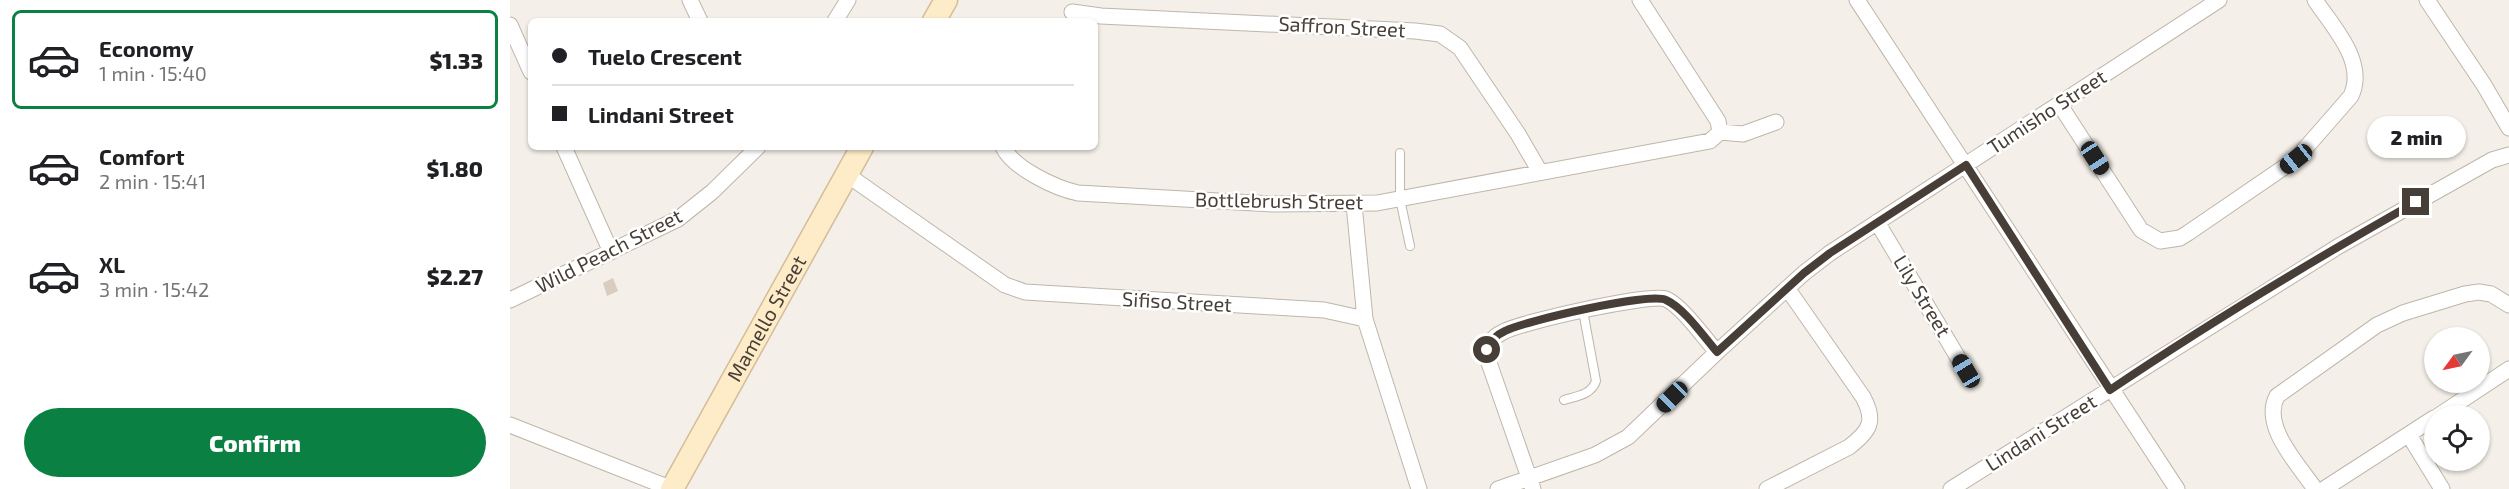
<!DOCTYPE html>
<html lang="en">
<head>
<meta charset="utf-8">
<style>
  body { margin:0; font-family:"Exo 2",sans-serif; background:#f2f2f2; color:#202124; height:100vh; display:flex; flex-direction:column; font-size:22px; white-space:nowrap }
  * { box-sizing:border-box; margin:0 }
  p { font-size:20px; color:#757577 }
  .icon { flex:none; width:33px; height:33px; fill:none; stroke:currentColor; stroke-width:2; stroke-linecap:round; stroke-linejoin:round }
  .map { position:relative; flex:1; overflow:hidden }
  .panel { display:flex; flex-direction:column; background:#fff; width:510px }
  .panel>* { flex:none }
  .top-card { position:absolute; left:18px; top:18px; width:570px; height:132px; border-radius:9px; box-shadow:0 2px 4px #0004; display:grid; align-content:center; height:132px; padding:0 24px; background:#fff }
  .needle { width:39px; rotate:237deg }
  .controls { position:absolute; left:1914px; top:327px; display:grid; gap:12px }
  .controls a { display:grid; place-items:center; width:66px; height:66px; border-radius:50%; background:#fff; box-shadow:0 2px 4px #0004; font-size:30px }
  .end { position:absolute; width:27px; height:27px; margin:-14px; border:8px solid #473f37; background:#fff; box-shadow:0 0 0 3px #fff }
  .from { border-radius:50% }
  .bubble { position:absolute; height:42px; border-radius:21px; background:#fff; box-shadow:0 2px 4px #0004; font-size:20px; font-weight:800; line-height:42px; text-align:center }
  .car { position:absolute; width:18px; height:36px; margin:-18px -9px; border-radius:8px; box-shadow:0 0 4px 2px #0007; background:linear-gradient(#222 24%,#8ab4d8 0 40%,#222 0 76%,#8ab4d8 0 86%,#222 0) }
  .top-card b { display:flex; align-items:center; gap:21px; height:57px; font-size:22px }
  .top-card b+b { border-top:2px solid #e0e0e0 }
  .top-card i { width:15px; height:15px; background:#202124 }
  ul { padding:10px 0 0; list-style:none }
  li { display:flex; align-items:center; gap:18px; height:99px; margin:0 12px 9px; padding:0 12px; border:3px solid transparent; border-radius:9px }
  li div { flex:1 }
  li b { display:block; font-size:22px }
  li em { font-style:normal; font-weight:800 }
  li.active { border-color:#0b8043 }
  li>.icon { width:54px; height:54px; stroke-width:1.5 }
  .cta { display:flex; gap:12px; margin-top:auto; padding:12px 24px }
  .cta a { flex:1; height:69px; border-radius:36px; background:#0b8043; color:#fff; font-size:24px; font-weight:800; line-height:69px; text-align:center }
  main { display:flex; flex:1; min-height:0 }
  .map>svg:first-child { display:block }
  .building { fill:#d9ccc0 }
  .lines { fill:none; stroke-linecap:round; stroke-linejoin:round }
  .lane-casing { stroke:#bfb6ab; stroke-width:10 }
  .street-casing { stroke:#bfb6ab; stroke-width:17 }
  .secondary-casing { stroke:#d4bd98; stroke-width:25 }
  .lane { stroke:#fff; stroke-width:8 }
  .street { stroke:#fff; stroke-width:15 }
  .secondary { stroke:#feebc8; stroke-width:22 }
  .route { stroke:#473f37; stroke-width:8 }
  .labels { text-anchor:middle; stroke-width:5; stroke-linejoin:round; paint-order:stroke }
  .street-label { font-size:20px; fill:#473f37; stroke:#fff }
</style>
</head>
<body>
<main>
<section class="panel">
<ul>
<li class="active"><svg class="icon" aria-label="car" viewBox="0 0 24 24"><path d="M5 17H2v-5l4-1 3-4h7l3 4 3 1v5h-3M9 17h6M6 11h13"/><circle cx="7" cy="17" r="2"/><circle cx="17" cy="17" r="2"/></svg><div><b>Economy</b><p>1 min · 15:40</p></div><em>$1.33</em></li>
<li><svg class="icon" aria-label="car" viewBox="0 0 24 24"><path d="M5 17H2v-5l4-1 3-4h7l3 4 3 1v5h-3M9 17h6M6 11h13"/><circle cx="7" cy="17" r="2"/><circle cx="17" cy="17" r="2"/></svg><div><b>Comfort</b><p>2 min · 15:41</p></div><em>$1.80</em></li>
<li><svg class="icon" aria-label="car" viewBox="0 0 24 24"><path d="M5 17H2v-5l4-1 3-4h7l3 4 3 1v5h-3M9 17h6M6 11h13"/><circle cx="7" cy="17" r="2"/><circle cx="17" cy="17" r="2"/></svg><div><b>XL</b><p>3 min · 15:42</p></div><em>$2.27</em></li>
</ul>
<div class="cta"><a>Confirm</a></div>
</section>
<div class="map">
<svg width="1999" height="489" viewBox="0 0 1999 489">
  <rect width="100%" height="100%" fill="#f4efe8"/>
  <path class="building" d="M103,278L108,291L97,296L93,283Z"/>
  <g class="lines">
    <defs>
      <path id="lane" d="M890,153V199L900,246
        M1054,400C1067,396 1081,395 1086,381L1073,311"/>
      <path id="street" d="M180,0L190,21
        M1347,0L1667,489
        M1917,0L1974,85L1999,128
        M562,12L591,16L905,31L930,34L950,48L1008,134L1030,172
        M325,21L338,0
        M0,25L21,72
        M1550,105L1631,230L1650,241L1670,238L1678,233L1786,159L1841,96C1857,62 1823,27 1805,0
        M1210,132L1233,134L1266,122
        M54,147L101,252
        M493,147C503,168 545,188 568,193L763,204L867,203L1200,141L1210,132L1208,121L1130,0
        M336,174L495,285L515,292L814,310L855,319L909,489
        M844,204L855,319
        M1367,222L1456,371
        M0,300L168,219L202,192L248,147
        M1928,416L1999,369
        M0,425L162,489
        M1899,435L1932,489
        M988,489L1085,455L1118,437L1207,352L1294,273L1320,253L1709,0
        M1023,489L977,357C977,345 982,337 993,332C1011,322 1140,293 1156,299C1173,307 1194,338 1207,352
        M1257,489L1339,447C1360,431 1366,421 1353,397L1277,288
        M1441,489L1829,246L1982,160L1999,155
        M1805,489C1788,464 1751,426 1767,396L1867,325L1893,313L1955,294L1969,292L1981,294L1999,305
        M1814,489L1924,418"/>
      <g id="secondary">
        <path d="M424,21L436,0"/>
        <path id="s1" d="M162,489L352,147"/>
      </g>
    </defs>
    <use href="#lane" class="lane-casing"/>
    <use href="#street" class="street-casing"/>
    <use href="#secondary" class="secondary-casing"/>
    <use href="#lane" class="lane"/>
    <use href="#street" class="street"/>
    <use href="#secondary" class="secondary"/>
  </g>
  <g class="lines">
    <path class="route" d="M977,350C980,341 986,335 995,331C1014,321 1140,292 1156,300C1174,308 1194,337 1207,352L1294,273L1320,253L1456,165L1600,390C1699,323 1802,261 1906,202"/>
  </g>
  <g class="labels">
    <g class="street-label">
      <text transform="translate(832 27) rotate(3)" y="7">Saffron Street</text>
      <text transform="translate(1537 112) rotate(-33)" y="7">Tumisho Street</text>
      <text transform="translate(769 201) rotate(1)" y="7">Bottlebrush Street</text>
      <text transform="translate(99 251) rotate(-27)" y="7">Wild Peach Street</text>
      <text transform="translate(1412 296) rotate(59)" y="7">Lily Street</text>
      <text transform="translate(667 302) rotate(3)" y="7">Sifiso Street</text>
      <text dy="7" stroke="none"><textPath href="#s1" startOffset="195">Mamello Street</textPath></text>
      <text transform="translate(1531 433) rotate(-32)" y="7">Lindani Street</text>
    </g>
  </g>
</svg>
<div class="controls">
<a><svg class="needle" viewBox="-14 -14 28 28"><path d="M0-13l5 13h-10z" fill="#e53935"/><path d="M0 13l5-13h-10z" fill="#757577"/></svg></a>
<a><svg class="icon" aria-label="locate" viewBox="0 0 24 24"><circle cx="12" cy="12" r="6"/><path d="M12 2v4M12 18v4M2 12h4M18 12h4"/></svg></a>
</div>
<i class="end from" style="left:977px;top:350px"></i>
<i class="end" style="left:1906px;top:202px"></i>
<div class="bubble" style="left:1857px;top:116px;width:99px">2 min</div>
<i class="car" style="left:1585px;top:158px;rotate:147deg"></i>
<i class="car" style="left:1786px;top:159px;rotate:231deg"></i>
<i class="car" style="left:1456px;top:371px;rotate:329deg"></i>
<i class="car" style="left:1162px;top:397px;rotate:225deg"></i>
<div class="top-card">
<b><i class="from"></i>Tuelo Crescent</b>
<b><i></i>Lindani Street</b>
</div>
</div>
</main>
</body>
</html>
